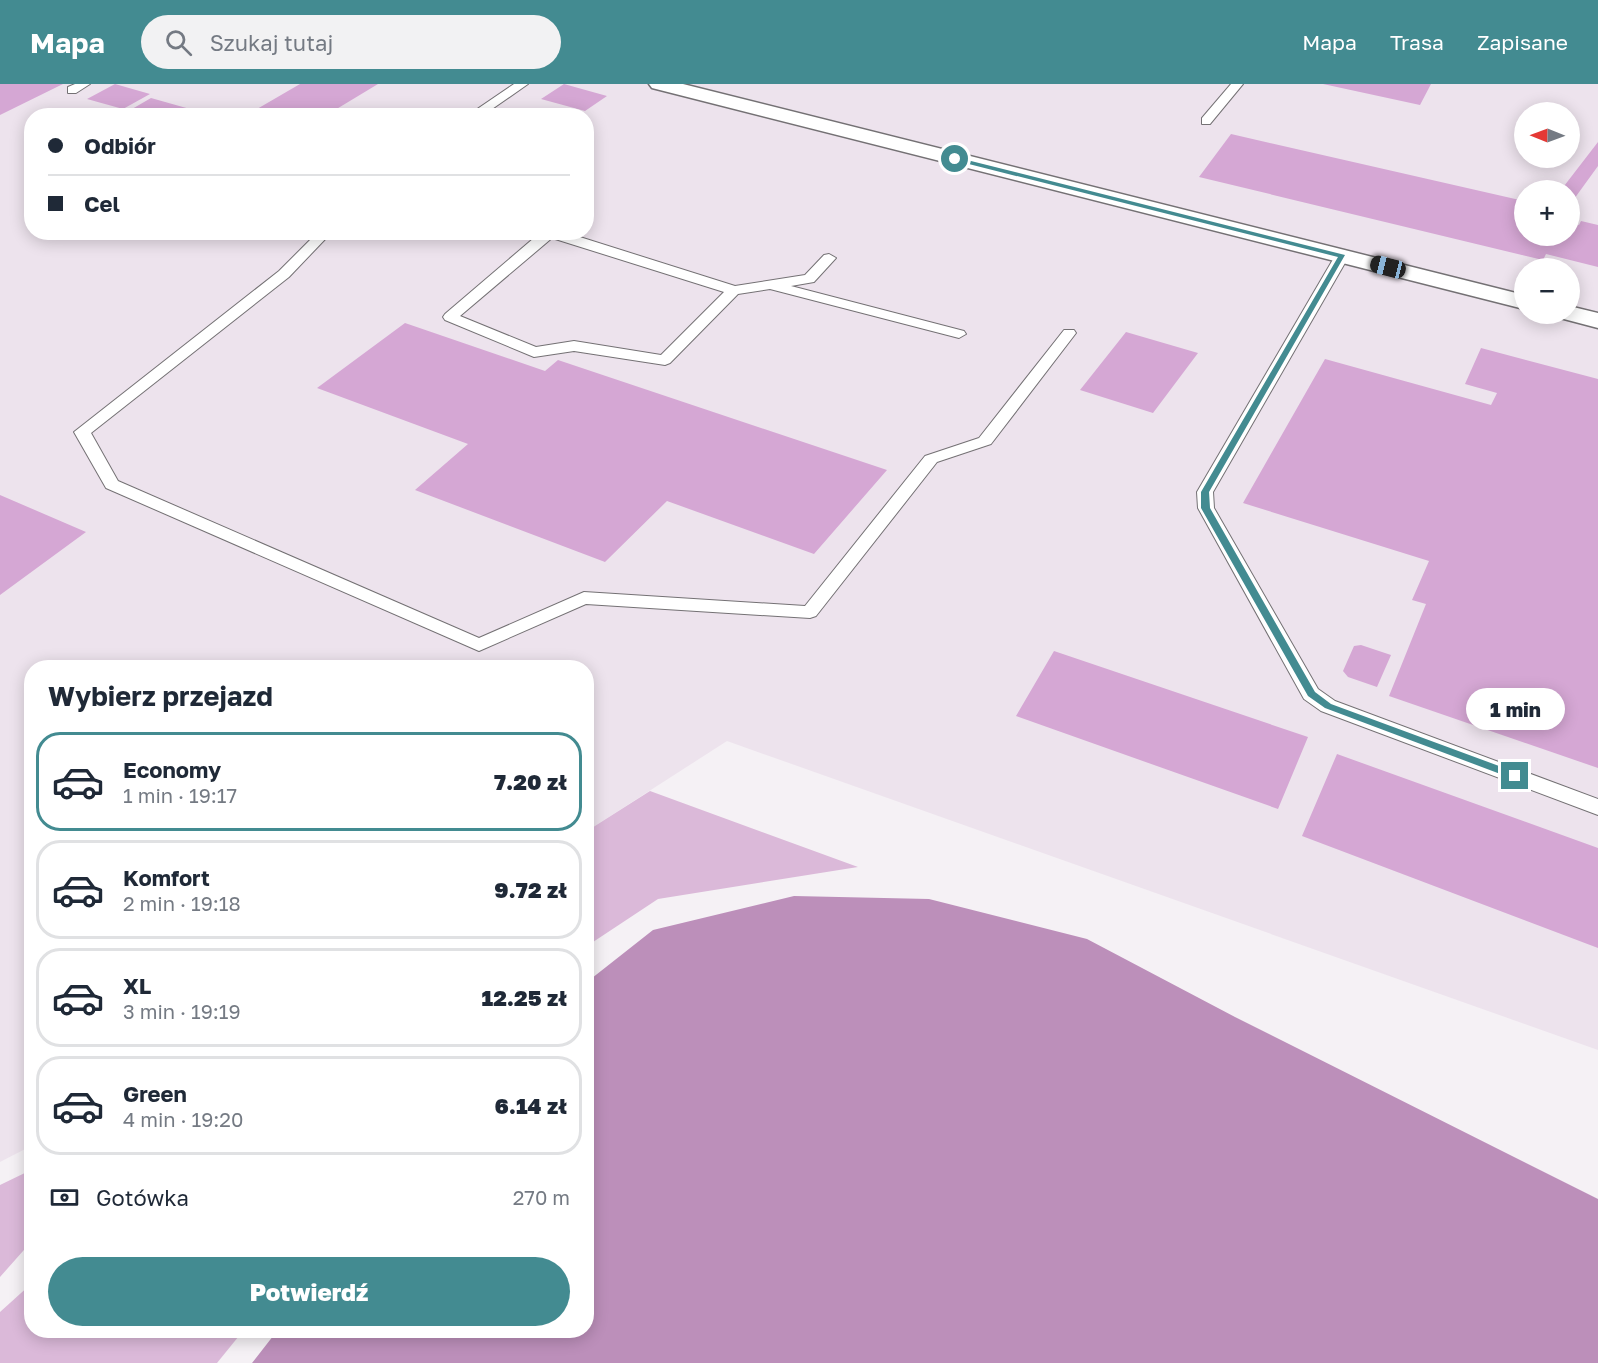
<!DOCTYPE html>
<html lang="pl">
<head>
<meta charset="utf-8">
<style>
  body { margin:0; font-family:"Golos Text",sans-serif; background:#f2f2f3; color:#1f2937; height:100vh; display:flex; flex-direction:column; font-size:22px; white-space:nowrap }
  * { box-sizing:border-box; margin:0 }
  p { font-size:20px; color:#747a83 }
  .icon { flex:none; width:33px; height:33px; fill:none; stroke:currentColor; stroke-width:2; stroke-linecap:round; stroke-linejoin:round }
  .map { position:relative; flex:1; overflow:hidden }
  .sheet { position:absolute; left:24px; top:576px; width:570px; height:678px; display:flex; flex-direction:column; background:#fff; border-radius:24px; box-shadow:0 3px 15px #0003 }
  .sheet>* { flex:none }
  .guide { position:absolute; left:24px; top:24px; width:570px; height:132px; border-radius:24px; box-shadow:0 3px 15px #0003; display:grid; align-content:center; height:132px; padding:0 24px; background:#fff }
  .needle { width:39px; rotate:271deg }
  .buttons { position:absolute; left:1514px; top:18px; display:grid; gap:12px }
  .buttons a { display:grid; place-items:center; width:66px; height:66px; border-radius:50%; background:#fff; box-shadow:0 3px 15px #0003; font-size:30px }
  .end { position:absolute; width:27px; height:27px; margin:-14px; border:8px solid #438b91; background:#fff; box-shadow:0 0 0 3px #fff }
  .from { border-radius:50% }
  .bubble { position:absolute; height:42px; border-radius:21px; background:#fff; box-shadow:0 3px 15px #0003; font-size:20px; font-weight:800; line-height:42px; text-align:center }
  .car { position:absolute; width:18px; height:36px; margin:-18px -9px; border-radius:8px; box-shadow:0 0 4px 2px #0007; background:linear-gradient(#222 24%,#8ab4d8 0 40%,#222 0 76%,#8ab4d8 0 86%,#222 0) }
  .guide b { display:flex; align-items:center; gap:21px; height:57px; font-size:22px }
  .guide b+b { border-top:2px solid #e0e1e3 }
  .guide i { width:15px; height:15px; background:#1f2937 }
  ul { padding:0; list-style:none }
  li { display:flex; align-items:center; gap:18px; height:99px; margin:0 12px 9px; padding:0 12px; border:3px solid #e0e1e3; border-radius:24px }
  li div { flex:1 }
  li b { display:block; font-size:22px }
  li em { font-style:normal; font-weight:800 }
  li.on { border-color:#438b91 }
  li>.icon { width:54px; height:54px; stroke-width:1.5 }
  h2 { padding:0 24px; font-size:27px; line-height:72px }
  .pay { display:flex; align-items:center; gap:15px; height:66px; padding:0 24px; font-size:22px }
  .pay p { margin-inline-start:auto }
  .button { display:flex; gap:12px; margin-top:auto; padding:12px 24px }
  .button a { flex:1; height:69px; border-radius:36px; background:#438b91; color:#fff; font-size:24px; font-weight:800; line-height:69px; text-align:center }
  header { display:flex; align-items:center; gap:36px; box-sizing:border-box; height:84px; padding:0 30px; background:#438b91; color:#fff }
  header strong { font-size:28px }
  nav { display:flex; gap:33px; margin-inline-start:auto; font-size:21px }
  .search { width:420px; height:54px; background:#f2f2f3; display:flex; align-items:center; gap:15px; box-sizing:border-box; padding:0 21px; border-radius:33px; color:#747a83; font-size:22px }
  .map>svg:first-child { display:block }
  .built { fill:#ede3ed; fill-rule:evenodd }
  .green { fill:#dbb9d9 }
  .water { fill:#bc8fba }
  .building { fill:#d5a7d4 }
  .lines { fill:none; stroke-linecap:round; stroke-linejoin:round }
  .service-casing { stroke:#747174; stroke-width:2 }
  .minor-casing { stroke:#747174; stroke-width:3 }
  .service { fill:#fff; fill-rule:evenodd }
  .minor { fill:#fff; fill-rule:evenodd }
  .route { fill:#438b91 }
</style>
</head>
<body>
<header>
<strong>Mapa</strong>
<div class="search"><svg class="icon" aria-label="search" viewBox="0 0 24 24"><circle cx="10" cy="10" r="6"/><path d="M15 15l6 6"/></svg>Szukaj tutaj</div>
<nav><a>Mapa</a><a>Trasa</a><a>Zapisane</a></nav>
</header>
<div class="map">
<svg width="1598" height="1279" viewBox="0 0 1598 1279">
  <rect width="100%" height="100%" fill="#f5f1f5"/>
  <path class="built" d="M0,0H1598V966L727,657L587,747L586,584H32L31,1062L0,1078ZM1524,28H1569V74H1524ZM32,32H586V148H32ZM1524,106H1569V152H1524ZM1524,184H1569V230H1524Z"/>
  <path class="green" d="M650,707L858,783L658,815L587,862V747Z
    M31,1086V1158L0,1193V1101Z
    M31,1200L32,1246L243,1247L217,1279H0V1228Z"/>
  <path class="water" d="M794,812L929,815L1087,855L1235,933L1598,1115V1279H252L277,1247L586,1246L587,898L653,846Z"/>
  <path class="building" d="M0,0H63L0,31Z
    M115,0L150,10L123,25L87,15Z
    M300,0H378L325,32H245Z
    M564,0L607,12L585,27L541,15Z
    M1323,0H1431L1420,21Z
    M151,14L204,29L199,32H120Z
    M1231,50L1524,117V152H1569V138L1579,141L1581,137L1598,141V183L1546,170L1543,176L1199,93Z
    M1598,58V82L1569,122V106H1561Z
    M405,239L545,287L558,276L887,386L814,470L667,417L605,478L415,406L468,360L317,304Z
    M1126,248L1198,269L1153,329L1080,306Z
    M1481,264L1598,295V684L1389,612L1426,520L1412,516L1429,477L1243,419L1325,275L1491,321L1497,309L1465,300Z
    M0,411L86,448L0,511Z
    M1361,561L1391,571L1377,603L1348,593L1343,587L1354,562Z
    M1054,567L1308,653L1278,725L1016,632Z
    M1337,670L1598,764V864L1302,752Z"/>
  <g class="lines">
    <defs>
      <path id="service" d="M75,0H90L76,9H68V3Z
        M514,0H528L482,32H467Z
        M1231,0H1243L1210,40H1202V34Z
        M318,148H332L289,193L91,349L118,397L479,554L584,508L805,522L925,372L979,354L1064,246H1074L1076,249L991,360L937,378L816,532L810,534L586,520L479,567L106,404L74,348L279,187Z
        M541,148H564L735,202L805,191L824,171L829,170L836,174L814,198L791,202L964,247L966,250L959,254L770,205L738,210L670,279L665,281L574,267L534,273L445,236L443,233L445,230ZM552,154L724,208L661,271L574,257L536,263L460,232Z
        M1342,168L1349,172L1213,408L1214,424L1318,605L1335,617L1598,715V731L1321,627L1304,615L1198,424L1197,408L1335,172Z"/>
      <path id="minor" d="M649,0H683L1524,211V225L652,4Z
        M1569,222L1598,229V244L1560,234L1557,230H1569Z"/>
    </defs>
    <use href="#service" class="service-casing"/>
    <use href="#minor" class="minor-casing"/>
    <use href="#service" class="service"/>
    <use href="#minor" class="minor"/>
  </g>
  <path class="route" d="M955,73L1345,171L1209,408L1210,424L1315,608L1331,620L1518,689V694H1511L1325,624L1308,612L1201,424V408L1338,173L953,76Z"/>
</svg>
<div class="buttons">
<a><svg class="needle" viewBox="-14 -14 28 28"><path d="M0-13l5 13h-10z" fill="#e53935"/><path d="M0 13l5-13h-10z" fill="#747a83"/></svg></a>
<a>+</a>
<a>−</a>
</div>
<i class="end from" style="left:955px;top:75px"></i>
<i class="end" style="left:1515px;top:692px"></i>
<div class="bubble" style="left:1466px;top:604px;width:99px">1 min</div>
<i class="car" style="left:1388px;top:183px;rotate:284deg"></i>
<div class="guide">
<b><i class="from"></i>Odbiór</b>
<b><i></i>Cel</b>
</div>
<section class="sheet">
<h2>Wybierz przejazd</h2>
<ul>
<li class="on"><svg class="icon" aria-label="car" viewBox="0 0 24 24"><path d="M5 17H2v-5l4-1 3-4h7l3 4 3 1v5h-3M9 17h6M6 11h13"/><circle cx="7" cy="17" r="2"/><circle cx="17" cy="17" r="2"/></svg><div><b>Economy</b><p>1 min · 19:17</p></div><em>7.20 zł</em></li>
<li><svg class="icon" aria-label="car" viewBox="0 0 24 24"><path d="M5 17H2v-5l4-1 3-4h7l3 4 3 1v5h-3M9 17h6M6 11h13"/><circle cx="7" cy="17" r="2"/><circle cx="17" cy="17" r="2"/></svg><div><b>Komfort</b><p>2 min · 19:18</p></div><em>9.72 zł</em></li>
<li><svg class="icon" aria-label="car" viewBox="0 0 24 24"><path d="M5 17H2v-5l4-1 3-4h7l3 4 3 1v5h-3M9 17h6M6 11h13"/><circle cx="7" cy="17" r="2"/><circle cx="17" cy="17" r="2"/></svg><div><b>XL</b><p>3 min · 19:19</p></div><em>12.25 zł</em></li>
<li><svg class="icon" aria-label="car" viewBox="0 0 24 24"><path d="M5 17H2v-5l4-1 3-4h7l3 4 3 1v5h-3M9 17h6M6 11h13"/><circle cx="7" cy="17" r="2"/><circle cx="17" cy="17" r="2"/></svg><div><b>Green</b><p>4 min · 19:20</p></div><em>6.14 zł</em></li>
</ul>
<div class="pay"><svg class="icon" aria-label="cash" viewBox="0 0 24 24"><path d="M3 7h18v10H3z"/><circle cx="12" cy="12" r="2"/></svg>Gotówka<p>270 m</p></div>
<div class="button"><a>Potwierdź</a></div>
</section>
</div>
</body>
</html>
